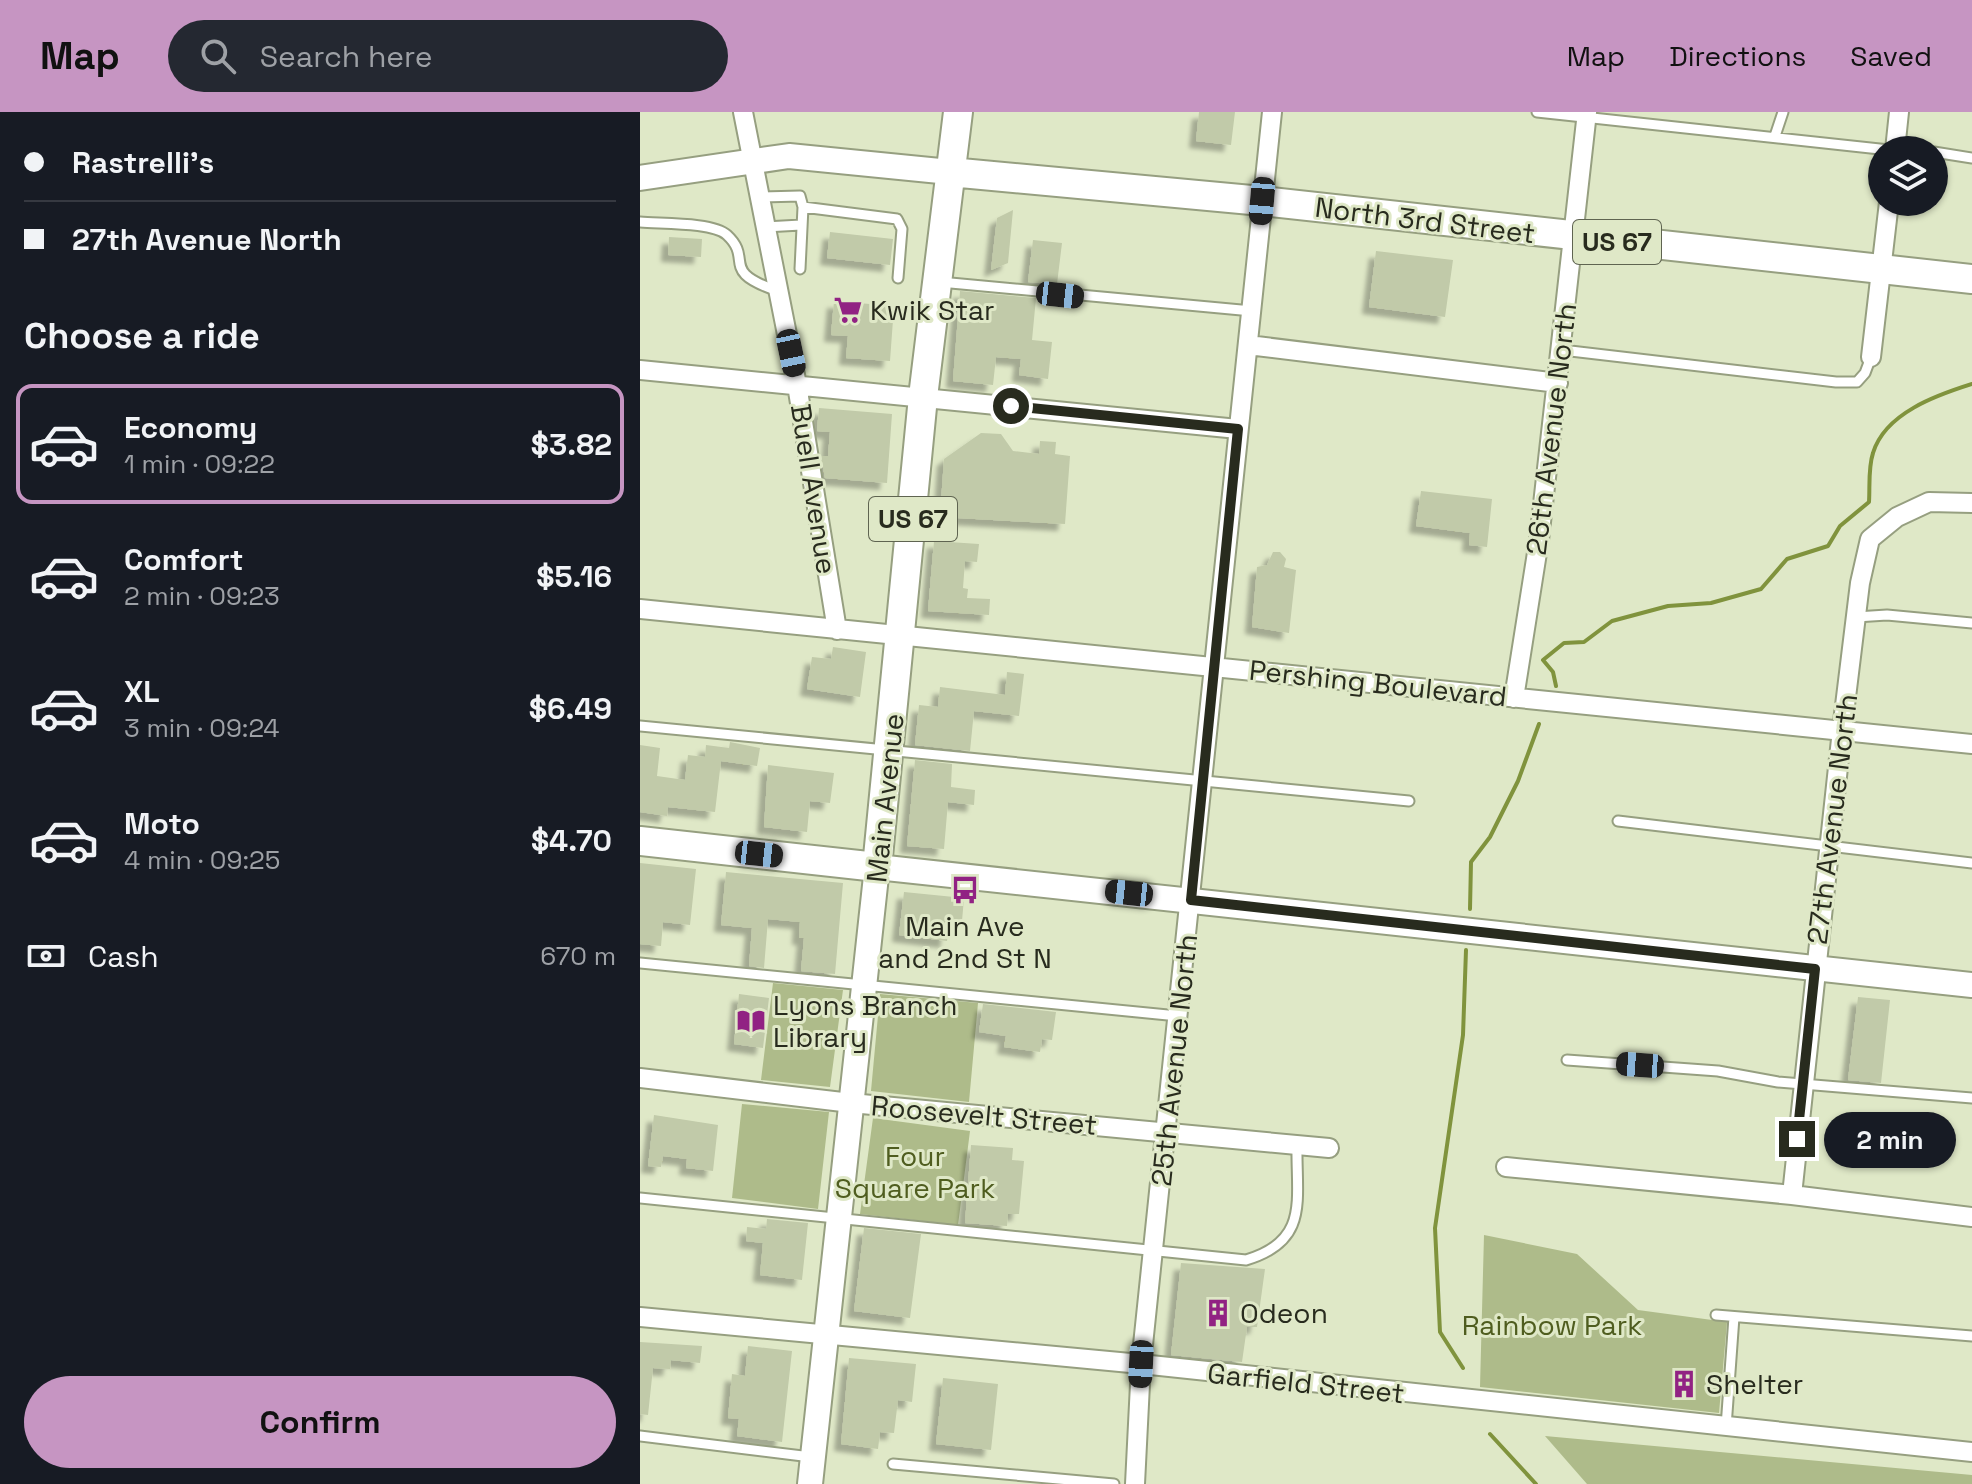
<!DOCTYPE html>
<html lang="en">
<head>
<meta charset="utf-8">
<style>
  body { margin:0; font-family:"Space Grotesk",sans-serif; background:#242831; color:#f1f3f6; height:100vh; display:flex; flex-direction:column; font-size:30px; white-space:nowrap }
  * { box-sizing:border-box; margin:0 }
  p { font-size:26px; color:#9ea1a6 }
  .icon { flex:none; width:44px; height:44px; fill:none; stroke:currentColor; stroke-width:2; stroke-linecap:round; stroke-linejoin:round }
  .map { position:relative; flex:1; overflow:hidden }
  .details { display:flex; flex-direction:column; background:#171b24; width:640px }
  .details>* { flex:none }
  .hud { display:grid; align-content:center; height:176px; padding:0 24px; background:#171b24 }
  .buttons { position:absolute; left:1228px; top:24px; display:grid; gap:16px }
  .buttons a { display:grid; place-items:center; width:80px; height:80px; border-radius:50%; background:#171b24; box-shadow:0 2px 6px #0004; font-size:40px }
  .end { position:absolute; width:36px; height:36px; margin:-18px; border:10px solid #282b1e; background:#fff; box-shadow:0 0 0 4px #fff }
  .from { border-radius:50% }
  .bubble { position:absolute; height:56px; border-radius:28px; background:#171b24; box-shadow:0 2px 6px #0004; font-size:26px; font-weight:800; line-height:56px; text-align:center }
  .car { position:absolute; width:24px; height:48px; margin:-24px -12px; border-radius:10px; box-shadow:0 0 6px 2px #0007; background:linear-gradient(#222 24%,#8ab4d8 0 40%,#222 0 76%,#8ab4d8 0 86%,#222 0) }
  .hud b { display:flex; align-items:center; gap:28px; height:76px; font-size:30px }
  .hud b+b { border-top:2px solid #363941 }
  .hud i { width:20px; height:20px; background:#f1f3f6 }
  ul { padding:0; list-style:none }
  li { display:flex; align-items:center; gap:24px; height:120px; margin:0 16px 12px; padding:0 8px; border:4px solid transparent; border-radius:16px }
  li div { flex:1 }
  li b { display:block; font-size:30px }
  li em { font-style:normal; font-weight:800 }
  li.on { border-color:#c695c2 }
  li>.icon { width:72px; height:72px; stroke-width:1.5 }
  h2 { padding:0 24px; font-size:36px; line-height:96px }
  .pay { display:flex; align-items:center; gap:20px; height:88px; padding:0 24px; font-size:30px }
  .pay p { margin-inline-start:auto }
  .cta { display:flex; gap:16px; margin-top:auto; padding:16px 24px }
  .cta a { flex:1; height:92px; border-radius:48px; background:#c695c2; color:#111; font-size:32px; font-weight:800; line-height:92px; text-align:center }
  header { display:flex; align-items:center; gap:48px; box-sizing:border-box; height:112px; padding:0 40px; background:#c695c2; color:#111 }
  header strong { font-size:38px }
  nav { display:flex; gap:44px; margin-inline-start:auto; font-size:28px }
  .search { width:560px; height:72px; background:#242831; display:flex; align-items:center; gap:20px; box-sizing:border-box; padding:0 28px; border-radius:44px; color:#9ea1a6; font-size:30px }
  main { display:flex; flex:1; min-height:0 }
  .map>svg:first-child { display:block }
  .green { fill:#aebb8a }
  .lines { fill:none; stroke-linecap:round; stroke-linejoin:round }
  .stream { stroke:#80933d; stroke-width:4 }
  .building { fill:#c1caa9; filter:url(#shadow) }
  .lane-casing { stroke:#969f80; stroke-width:13 }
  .street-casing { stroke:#969f80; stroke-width:22 }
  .secondary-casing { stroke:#969f80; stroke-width:28 }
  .primary-casing { stroke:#969f80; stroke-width:32 }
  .lane { stroke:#fff; stroke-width:9 }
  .street { stroke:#fff; stroke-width:18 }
  .secondary { stroke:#fff; stroke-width:24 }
  .primary { stroke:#fff; stroke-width:28 }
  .route { stroke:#282b1e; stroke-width:10 }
  .labels { text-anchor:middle; stroke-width:6; stroke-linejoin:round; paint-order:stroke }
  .shield { fill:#dfe8c7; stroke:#5f6451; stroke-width:2 }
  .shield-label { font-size:26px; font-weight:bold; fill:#282b1e }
  .street-label { font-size:28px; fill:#282b1e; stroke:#dfe8c7 }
  .poi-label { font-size:28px; fill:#282b1e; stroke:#dfe8c7; text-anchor:start }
  .park-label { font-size:28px; fill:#4f5d1f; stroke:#dfe8c7 }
</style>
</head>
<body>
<header>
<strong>Map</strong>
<div class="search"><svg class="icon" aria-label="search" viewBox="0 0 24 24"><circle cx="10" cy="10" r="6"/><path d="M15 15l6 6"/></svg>Search here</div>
<nav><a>Map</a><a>Directions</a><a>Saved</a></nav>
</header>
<main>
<section class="details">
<div class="hud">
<b><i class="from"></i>Rastrelli's</b>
<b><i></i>27th Avenue North</b>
</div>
<h2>Choose a ride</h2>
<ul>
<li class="on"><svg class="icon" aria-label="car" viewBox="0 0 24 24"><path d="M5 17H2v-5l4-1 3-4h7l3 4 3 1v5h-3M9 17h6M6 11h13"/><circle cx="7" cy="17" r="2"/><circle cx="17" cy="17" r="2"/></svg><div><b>Economy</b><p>1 min · 09:22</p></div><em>$3.82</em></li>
<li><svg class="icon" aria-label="car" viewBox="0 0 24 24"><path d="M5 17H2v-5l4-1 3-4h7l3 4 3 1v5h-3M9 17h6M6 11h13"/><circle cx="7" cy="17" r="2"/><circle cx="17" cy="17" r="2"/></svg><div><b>Comfort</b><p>2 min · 09:23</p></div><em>$5.16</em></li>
<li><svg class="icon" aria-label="car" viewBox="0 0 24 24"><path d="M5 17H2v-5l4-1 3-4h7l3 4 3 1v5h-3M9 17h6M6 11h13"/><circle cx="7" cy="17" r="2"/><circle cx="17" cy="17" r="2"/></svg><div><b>XL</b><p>3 min · 09:24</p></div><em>$6.49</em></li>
<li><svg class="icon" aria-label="car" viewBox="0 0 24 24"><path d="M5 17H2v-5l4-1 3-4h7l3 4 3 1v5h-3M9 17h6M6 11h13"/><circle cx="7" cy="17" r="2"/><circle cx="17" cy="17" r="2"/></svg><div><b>Moto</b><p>4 min · 09:25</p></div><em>$4.70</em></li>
</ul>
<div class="pay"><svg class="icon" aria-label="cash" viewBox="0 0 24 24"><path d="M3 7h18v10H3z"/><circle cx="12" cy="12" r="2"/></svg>Cash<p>670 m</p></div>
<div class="cta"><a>Confirm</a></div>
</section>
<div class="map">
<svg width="1332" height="1372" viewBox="0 0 1332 1372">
  <defs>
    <filter id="shadow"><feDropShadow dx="-7" dy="7" stdDeviation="2" flood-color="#0004"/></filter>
  </defs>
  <rect width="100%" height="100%" fill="#dfe8c7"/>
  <path class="green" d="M133,871L203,878L190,975L121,968Z
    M240,882L338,891L329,990L231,979Z
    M102,992L189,1000L178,1097L92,1086Z
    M233,1006L330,1019L318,1113L220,1102Z
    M844,1123L937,1142L998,1198L1087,1210L1079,1301L840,1275Z
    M905,1324L1332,1363V1372H947Z"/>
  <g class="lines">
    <path class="stream" d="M916,574L913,560L903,548L924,531L944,530L972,509L1028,494L1071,491L1121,477L1147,447L1188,434L1200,414L1229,390C1230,374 1228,356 1233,341C1245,301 1297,283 1332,272
      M830,797L831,750L850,725L878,669L899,612
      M823,1256L800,1220L795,1116L823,923L826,838
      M850,1322L896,1372"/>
  </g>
  <path class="building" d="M559,0H595L591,33L556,29Z
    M373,98L368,151L351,158L357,106Z
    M190,120L253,127L250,153L187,146Z
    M29,125L62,127L61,145L28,143Z
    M393,128L422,131L417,172L388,170Z
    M736,139L813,148L805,205L729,195Z
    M320,179L396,186L392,228L412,230L408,267L379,263L381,247L356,245L353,273L313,269Z
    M194,189L254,194L250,249L206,246L208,224L191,223Z
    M179,296L252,302L247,371L185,366L181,344H188L190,320L177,319Z
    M341,321L361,322L373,339L399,342L400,329L416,330L415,342L430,344L425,412L300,405L304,347Z
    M781,379L852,387L847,435L829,433L830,421L776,414Z
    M294,429L339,432L337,450L325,449L323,476L328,477L327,486L350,487L349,503L288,499Z
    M633,440H640L646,447L644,455L656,458L649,521L612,515L617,455L627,453Z
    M193,535L226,540L220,585L167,577L172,545L191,547Z
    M367,560L384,562L379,604L334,599L330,639L275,633L279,593L298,595L300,575L365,583Z
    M90,630L120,636L117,654L81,649L75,700L28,695L27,704L0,700V633L20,636L17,664L45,668L48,643L65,645L66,633L89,636Z
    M275,648L312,652L311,675L335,678L334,693L308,690L304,737L267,734Z
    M128,653L194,661L190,691L170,689L167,720L124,715Z
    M0,751L56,757L50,813L23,810L21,834L0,832Z
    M86,760L203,771L195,862L161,859L164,826H159L160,810L128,807L124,856L109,854L112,816L81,813Z
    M264,780L324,786L322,809L310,807L307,829L259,823Z
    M99,882L129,886L123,936L94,932Z
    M1218,885L1250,888L1241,971L1208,968Z
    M343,892L416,900L412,928L402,927L400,940L364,935L366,924L339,920Z
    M14,1003L78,1013L73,1059L46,1056L47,1047L23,1044L21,1055L8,1054Z
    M331,1033L373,1036L372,1048L384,1049L379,1102H368L367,1114L325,1111Z
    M127,1107L168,1111L162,1168L120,1163L123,1131L106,1129L107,1115L126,1117Z
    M224,1116L281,1122L270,1206L214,1199Z
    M541,1151L625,1157L617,1215H607L602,1250L531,1243Z
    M0,1230L62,1234L60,1251L31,1248L30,1257L13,1256L8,1303L0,1302Z
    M108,1234L152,1239L142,1330L97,1324L99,1307L88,1306L92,1262L105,1264Z
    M209,1246L276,1252L272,1290L258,1288L254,1321L240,1320L238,1337L201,1332Z
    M303,1266L358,1272L351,1338L296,1332Z"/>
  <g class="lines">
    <defs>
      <path id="lane" d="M897,0L1249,38
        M1135,24L1143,0
        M1294,40L1332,46
        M119,85L160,84L163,95
        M0,110C20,112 73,110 87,123C114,148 78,159 138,179
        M125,115L161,113
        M160,157L163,95L257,107L262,117L258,166
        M300,170L612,199
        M922,238L1196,270H1217L1225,261L1231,245
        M1216,505L1247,503L1332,511
        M0,614L769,689
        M978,709L1332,751
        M0,851L538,904
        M927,948L1078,959L1138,970L1332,986
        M0,1086L606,1148C670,1129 656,1088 657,1033
        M1076,1203L1332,1224
        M1086,1315L1094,1205
        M0,1324L171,1345
        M253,1352L474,1372"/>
      <path id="street" d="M103,0L157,273L197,518
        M1255,38L1259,0
        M608,233L918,271
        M1231,245L1249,90
        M0,258L598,317
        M0,497L1332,632
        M874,586L899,428L947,0
        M0,966L211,991L689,1036
        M866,1055L1152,1083L1332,1105
        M1152,1083L1202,618L1220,471L1230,427L1257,405L1289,390L1332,391
        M0,1205L501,1252L1332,1340
        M495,1372L501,1252L632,0"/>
      <path id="secondary" d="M0,66L149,44L310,60
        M170,1372L237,755L1332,873"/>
      <path id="primary" d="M310,60L622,89L1332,167
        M0,729L237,755L283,285L318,0"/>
    </defs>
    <use href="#lane" class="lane-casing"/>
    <use href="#street" class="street-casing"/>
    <use href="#secondary" class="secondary-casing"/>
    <use href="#primary" class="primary-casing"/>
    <use href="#lane" class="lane"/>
    <use href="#street" class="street"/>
    <use href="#secondary" class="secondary"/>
    <use href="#primary" class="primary"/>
  </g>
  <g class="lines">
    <path class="route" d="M371,294L598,317L551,788L1175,857L1157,1027"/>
  </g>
  <defs>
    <symbol id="supermarket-bare" viewBox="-9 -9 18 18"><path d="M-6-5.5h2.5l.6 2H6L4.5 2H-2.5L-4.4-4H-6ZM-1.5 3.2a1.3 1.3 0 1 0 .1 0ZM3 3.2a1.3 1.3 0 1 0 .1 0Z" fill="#912283" stroke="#dfe8c7" stroke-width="2.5" paint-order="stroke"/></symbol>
    <symbol id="bus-bare" viewBox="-9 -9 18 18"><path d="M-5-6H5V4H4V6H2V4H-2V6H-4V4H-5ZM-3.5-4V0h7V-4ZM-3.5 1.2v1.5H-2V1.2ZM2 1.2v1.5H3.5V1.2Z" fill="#912283" stroke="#dfe8c7" stroke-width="2.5" paint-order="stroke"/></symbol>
    <symbol id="library-bare" viewBox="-9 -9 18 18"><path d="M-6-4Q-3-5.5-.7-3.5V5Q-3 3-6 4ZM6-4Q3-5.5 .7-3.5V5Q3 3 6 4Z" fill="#912283" stroke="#dfe8c7" stroke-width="2.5" paint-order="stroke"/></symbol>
    <symbol id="building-bare" viewBox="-9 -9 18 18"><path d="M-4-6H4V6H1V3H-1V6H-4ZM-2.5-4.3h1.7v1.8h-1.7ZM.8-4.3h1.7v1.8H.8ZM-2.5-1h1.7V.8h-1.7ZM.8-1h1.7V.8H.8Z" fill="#912283" stroke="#dfe8c7" stroke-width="2.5" paint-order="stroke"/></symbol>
  </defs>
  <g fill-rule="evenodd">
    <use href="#supermarket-bare" x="188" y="178" width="40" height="40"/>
    <use href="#bus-bare" x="305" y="758" width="40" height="40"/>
    <use href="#library-bare" x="91" y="889" width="40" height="40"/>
    <use href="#building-bare" x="558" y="1181" width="40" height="40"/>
    <use href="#building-bare" x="1024" y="1252" width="40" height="40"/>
  </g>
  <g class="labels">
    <g class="shield">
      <rect x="933" y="108" width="88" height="44" rx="6"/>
      <rect x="229" y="385" width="88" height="44" rx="6"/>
    </g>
    <g class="shield-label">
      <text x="977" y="139">US 67</text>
      <text x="273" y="416">US 67</text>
    </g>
    <g class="street-label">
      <text transform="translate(785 108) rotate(7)" y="10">North 3rd Street</text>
      <text transform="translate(911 317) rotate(-83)" y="10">26th Avenue North</text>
      <text transform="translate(174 377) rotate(81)" y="10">Buell Avenue</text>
      <text transform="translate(738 571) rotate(6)" y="10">Pershing Boulevard</text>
      <text transform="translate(245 686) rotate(-84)" y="10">Main Avenue</text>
      <text transform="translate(1192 707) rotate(-83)" y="10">27th Avenue North</text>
      <text transform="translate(534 948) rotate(-84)" y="10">25th Avenue North</text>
      <text transform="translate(344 1003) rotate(5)" y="10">Roosevelt Street</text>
      <text transform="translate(666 1271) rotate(6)" y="10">Garfield Street</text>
    </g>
    <g class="poi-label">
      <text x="230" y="208">Kwik Star</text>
      <text x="325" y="824" text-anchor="middle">Main Ave<tspan x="325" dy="32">and 2nd St N</tspan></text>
      <text x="133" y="903">Lyons Branch<tspan x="133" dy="32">Library</tspan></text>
      <text x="600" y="1211">Odeon</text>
      <text x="1066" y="1282">Shelter</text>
    </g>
    <g class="park-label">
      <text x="275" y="1054">Four<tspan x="275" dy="32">Square Park</tspan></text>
      <text x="912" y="1223">Rainbow Park</text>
    </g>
  </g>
</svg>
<div class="buttons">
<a><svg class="icon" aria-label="layers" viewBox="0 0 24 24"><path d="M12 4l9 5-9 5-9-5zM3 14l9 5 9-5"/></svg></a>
</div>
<i class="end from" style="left:371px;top:294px"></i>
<i class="end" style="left:1157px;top:1027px"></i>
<div class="bubble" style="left:1184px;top:1000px;width:132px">2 min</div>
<i class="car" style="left:622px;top:89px;rotate:185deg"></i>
<i class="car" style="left:420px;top:183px;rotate:96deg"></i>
<i class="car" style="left:151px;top:241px;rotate:168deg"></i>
<i class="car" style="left:119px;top:742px;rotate:96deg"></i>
<i class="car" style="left:489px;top:781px;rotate:276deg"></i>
<i class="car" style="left:1000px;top:953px;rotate:274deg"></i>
<i class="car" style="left:501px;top:1252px;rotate:183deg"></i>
</div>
</main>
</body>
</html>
